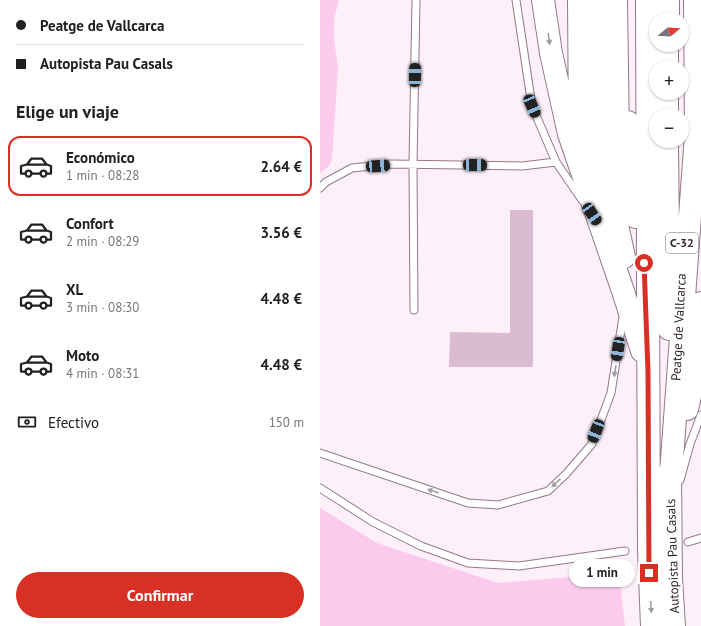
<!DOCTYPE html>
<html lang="es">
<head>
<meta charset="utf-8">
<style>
  body { margin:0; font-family:"PT Sans",sans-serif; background:#f6f6f6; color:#202124; height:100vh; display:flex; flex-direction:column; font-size:15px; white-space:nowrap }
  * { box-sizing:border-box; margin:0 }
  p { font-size:13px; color:#757577 }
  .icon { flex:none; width:22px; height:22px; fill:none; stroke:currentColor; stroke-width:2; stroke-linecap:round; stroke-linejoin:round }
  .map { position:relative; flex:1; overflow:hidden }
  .sheet { display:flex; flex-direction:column; background:#fff; width:320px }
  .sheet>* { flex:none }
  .hud { display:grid; align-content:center; height:88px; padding:0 16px; background:#fff }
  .needle { width:26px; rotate:72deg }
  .buttons { position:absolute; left:329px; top:12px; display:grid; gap:8px }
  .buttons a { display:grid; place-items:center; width:40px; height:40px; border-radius:50%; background:#fff; box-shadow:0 1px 3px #0004; font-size:20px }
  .end { position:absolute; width:18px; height:18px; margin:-9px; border:5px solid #d93025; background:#fff; box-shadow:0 0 0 2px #fff }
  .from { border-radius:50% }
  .bubble { position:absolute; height:28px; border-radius:14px; background:#fff; box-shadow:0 1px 3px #0004; font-size:13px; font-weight:600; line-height:28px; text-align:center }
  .car { position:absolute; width:12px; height:24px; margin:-12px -6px; border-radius:5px; box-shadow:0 0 3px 1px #0007; background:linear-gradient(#222 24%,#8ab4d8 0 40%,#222 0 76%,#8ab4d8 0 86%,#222 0) }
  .hud b { display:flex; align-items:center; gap:14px; height:38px; font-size:15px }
  .hud b+b { border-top:1px solid #e0e0e0 }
  .hud i { width:10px; height:10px; background:#202124 }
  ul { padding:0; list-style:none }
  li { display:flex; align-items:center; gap:12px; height:60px; margin:0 8px 6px; padding:0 8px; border:2px solid transparent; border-radius:12px }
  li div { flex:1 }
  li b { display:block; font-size:15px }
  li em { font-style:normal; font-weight:600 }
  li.current { border-color:#d93025 }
  li>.icon { width:36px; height:36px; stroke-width:1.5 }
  h2 { padding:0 16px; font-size:18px; line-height:48px }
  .pay { display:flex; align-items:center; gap:10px; height:44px; padding:0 16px; font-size:15px }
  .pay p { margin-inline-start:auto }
  .primary-button { display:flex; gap:8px; margin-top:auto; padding:8px 16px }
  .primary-button a { flex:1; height:46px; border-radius:24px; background:#d93025; color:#fff; font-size:16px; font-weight:600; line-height:46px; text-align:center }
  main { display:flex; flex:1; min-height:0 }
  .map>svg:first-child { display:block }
  .green { fill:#fbcaed }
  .building { fill:#dbbbd1 }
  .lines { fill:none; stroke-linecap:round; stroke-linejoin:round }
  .lane-casing { stroke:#94778b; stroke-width:9 }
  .highway-casing { stroke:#94778b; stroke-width:24 }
  .lane { stroke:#fff; stroke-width:7 }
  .highway { stroke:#fff; stroke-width:22 }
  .oneway { fill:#a29da1 }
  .route { stroke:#d93025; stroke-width:5 }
  .labels { text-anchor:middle; stroke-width:4; stroke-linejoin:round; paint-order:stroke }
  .shield { fill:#fff; stroke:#6f666d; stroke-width:1 }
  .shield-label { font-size:12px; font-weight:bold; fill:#31252e }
  .street-label { font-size:13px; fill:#31252e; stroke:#fff }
</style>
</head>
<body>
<main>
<section class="sheet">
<div class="hud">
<b><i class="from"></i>Peatge de Vallcarca</b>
<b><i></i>Autopista Pau Casals</b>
</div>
<h2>Elige un viaje</h2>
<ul>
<li class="current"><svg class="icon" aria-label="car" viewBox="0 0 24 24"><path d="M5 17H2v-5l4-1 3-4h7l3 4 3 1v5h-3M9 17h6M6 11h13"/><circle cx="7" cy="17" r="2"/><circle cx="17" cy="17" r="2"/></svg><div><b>Económico</b><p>1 min · 08:28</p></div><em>2.64 €</em></li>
<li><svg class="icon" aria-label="car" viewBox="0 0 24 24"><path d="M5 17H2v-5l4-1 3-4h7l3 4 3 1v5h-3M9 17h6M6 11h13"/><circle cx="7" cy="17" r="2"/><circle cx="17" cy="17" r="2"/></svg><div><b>Confort</b><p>2 min · 08:29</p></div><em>3.56 €</em></li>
<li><svg class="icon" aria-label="car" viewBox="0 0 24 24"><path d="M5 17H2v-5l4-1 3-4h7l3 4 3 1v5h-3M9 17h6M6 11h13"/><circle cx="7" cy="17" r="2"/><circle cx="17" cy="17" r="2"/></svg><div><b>XL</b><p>3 min · 08:30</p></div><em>4.48 €</em></li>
<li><svg class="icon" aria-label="car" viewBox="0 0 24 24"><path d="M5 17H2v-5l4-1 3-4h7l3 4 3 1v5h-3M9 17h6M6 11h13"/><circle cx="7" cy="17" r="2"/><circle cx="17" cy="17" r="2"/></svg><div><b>Moto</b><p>4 min · 08:31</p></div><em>4.48 €</em></li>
</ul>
<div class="pay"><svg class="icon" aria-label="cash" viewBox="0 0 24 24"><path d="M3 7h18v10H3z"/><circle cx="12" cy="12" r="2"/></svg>Efectivo<p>150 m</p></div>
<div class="primary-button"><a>Confirmar</a></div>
</section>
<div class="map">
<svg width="381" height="626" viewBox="0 0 381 626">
  <rect width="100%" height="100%" fill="#fef0f9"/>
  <path class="green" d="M0,0H19L14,19V38L18,69L12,159L9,166L0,173Z
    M0,508L57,543L178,583L299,573L305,626H0Z"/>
  <path class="building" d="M190,210H213V367H129L130,332L190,333Z"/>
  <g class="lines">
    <defs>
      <path id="lane" d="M196,0L212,106L236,162L262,200
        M0,188L6,182L32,168L71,164L202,166L236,162
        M94,310L93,165L96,0
        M0,453L148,503L178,505L228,491L246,474L272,444L291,393L303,317
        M360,480L370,444L381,415
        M0,488L53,522L101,546L148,563L199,566L305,551
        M368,542L381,538"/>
      <path id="highway" d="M223,0L231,53L249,134L303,291L322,351
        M259,0L260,134L262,142
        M277,0L278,134L279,142
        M296,0L298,140
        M327,0L329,550L332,626
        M348,19V0
        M347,67V45
        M347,93V115
        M288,122V134L298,195
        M308,122L315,217
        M269,124L274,158L284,196
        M347,141L349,329
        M287,179L304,257
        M373,351L381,303
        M367,409L381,347
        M350,471L351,579L354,626
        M350,486L376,135L375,0"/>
    </defs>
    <use href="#lane" class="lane-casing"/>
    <use href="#highway" class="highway-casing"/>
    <use href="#lane" class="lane"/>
    <use href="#highway" class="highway"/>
  </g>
  <defs><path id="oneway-solid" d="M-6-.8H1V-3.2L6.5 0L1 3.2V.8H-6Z"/></defs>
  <g class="oneway">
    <use href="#oneway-solid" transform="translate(229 39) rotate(81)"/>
    <use href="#oneway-solid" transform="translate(295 371) rotate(100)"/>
    <use href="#oneway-solid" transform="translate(236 483) rotate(137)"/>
    <use href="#oneway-solid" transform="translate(113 491) rotate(-162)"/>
    <use href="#oneway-solid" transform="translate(331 607) rotate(86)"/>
  </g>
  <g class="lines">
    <path class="route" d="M324,263L328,372L329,573"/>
  </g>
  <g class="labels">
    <rect class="shield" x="346" y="233" width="32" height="20" rx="3"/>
    <g class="shield-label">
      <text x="362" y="247">C-32</text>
    </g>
    <g class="street-label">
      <text transform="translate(358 327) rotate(-87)" y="5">Peatge de Vallcarca</text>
      <text transform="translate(352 556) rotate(-92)" y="5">Autopista Pau Casals</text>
    </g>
  </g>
</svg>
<div class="buttons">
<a><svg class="needle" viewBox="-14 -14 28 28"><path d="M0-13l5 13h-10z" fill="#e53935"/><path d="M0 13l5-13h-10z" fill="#757577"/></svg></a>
<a>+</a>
<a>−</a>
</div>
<i class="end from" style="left:324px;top:263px"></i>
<i class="end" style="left:329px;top:573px"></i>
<div class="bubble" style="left:249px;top:559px;width:66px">1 min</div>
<i class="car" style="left:95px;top:75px;rotate:1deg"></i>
<i class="car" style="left:212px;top:106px;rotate:157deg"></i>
<i class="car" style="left:155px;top:165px;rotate:91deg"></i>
<i class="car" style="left:58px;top:166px;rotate:86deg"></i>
<i class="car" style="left:272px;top:214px;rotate:146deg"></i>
<i class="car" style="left:298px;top:349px;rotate:189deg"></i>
<i class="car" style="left:276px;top:431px;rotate:201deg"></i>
</div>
</main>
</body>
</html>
